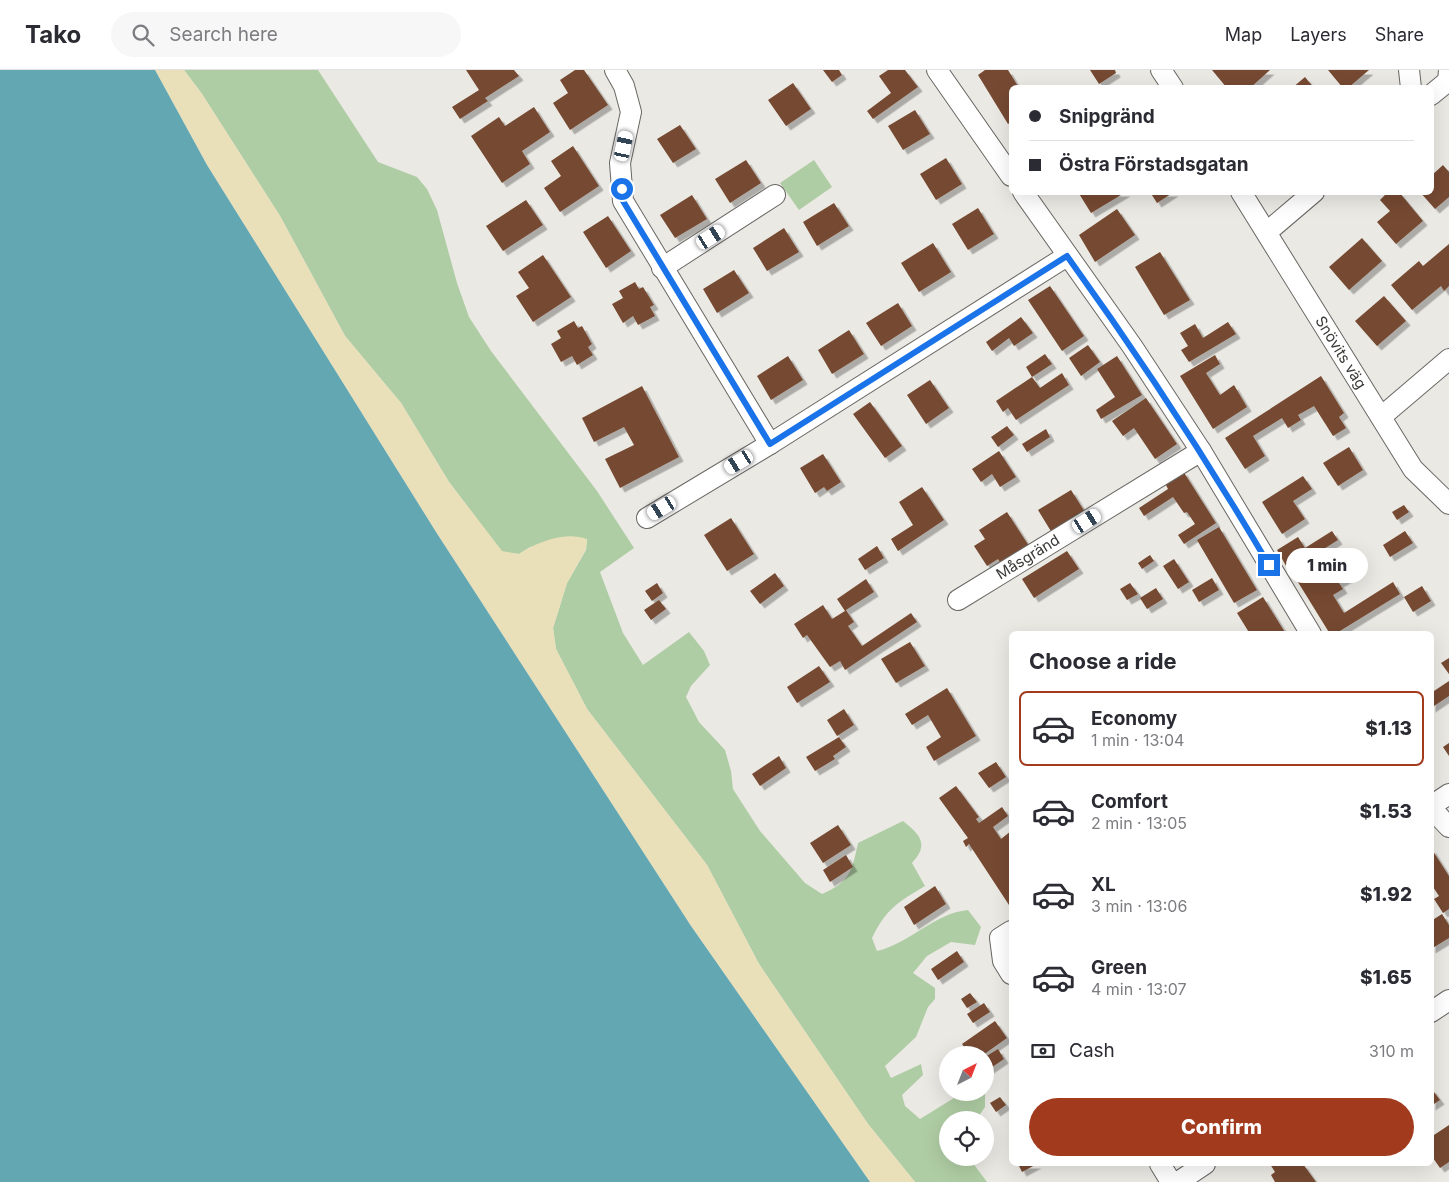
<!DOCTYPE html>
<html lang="en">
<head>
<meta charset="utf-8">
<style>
  body { margin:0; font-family:Inter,sans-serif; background:#f7f7f7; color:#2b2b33; height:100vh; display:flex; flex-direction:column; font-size:19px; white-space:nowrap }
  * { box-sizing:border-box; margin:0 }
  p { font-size:16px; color:#7c7c81 }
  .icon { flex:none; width:28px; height:28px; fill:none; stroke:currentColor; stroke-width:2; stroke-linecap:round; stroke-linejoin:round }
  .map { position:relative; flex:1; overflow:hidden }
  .panel { position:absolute; left:1009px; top:561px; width:425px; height:535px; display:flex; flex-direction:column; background:#fff; border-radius:8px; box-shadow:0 5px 20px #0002 }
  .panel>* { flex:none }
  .banner { position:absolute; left:1009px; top:15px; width:425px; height:110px; border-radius:8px; box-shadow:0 5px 20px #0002; display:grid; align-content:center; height:110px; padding:0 20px; background:#fff }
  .needle { width:32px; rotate:42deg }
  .controls { position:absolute; left:939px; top:976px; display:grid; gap:10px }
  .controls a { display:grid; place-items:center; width:55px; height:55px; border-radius:50%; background:#fff; box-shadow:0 5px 20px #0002; font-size:25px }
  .end { position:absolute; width:22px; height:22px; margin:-11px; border:6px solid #1a73e8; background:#fff; box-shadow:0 0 0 2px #fff }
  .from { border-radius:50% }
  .bubble { position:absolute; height:35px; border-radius:18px; background:#fff; box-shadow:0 5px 20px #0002; font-size:16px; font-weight:800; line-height:35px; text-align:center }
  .car { position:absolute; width:15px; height:30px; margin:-15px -8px; border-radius:6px; box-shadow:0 0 4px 1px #0007; background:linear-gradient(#fff 24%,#345 0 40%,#fff 0 76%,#345 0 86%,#fff 0) }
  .banner b { display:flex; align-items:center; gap:18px; height:48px; font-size:19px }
  .banner b+b { border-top:1px solid #e1e1e2 }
  .banner i { width:12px; height:12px; background:#2b2b33 }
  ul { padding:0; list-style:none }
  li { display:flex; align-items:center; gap:15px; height:75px; margin:0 10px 8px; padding:0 10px; border:2px solid transparent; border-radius:8px }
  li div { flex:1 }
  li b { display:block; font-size:19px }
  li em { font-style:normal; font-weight:800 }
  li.active { border-color:#a23a1e }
  li>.icon { width:45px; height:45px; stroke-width:1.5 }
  h2 { padding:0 20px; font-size:22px; line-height:60px }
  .pay { display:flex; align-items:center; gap:12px; height:55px; padding:0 20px; font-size:19px }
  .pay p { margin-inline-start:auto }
  .primary-button { display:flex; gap:10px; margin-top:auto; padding:10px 20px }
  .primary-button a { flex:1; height:58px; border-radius:30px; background:#a23a1e; color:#fff; font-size:20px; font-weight:800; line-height:58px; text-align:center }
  header { display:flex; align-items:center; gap:30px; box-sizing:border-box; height:70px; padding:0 25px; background:#fff; border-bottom:1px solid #e1e1e2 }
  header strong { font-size:24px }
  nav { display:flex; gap:28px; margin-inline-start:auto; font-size:18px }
  .search { width:350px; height:45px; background:#f7f7f7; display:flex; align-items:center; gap:12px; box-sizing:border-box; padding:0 18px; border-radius:28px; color:#7c7c81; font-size:19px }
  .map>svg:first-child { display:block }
  .green { fill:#afcda4 }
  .sand { fill:#e9e0ba }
  .water { fill:#62a7b1 }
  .building { fill:#764a31; filter:url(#shadow) }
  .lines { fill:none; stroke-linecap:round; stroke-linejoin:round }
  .minor-casing { stroke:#696763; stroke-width:22 }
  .minor { stroke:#fff; stroke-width:20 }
  .route { stroke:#1a73e8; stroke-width:6 }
  .labels { text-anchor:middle; stroke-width:5; stroke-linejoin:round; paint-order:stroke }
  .street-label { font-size:15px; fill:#3b3a38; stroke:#fff }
</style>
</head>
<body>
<header>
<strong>Tako</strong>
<div class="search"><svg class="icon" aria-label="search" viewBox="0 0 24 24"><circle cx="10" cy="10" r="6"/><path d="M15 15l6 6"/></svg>Search here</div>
<nav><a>Map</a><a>Layers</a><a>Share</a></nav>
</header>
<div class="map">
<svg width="1449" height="1112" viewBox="0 0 1449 1112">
  <defs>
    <filter id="shadow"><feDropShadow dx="4.5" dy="4.5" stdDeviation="0" flood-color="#0004"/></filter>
  </defs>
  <rect width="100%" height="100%" fill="#ebe9e4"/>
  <path class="green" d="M184,0H318L378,92L417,107L427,119L437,140L457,213L469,247L491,281L597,421L634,478L600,502L623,563L643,595L689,562L704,581L710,595L691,616L686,627L699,652L725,680L731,701L733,719L760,761L805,813L822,824C850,812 852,801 858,773L903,751C921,765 929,775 912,793L925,816C897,833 887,838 872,868L877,881C909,874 934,843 968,840L981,857L975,875L951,872L927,886L913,903L935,918V929L928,937L916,967L885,996L891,1008L921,994L923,1005L902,1025L905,1036L920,1049L962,1023H985V1037L976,1050H948V1088H969L987,1112H915L868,1054L759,894L707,795L587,639L556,579L553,558L567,513L586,480L587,469L530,477L519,484L502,482L449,412L401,333L345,266L280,146L202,24Z
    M814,90L832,117L799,140L780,113Z"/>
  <path class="sand" d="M155,0H184L202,24L280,146L345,266L401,333L449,412L502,481L519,484C538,472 564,461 587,469L586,479L567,513L553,558L556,579L587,639L707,795L759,894L868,1054L915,1112H870L691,856L436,462L207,95Z"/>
  <path class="water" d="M0,0H155L207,95L436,462L691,856L870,1112H0Z"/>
  <path class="building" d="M466,0H514L519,6L485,28L488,31L460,49L452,37L479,20Z
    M575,0H584L608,35L570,60L553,33L568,23L560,10Z
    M823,0H839L842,5L832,12Z
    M888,0H905L918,17L873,49L867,41L891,23L879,6Z
    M985,0H1008L1019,18H1011V52L1008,54L978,5Z
    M1090,0H1115L1116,3L1099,14Z
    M1212,0H1270L1250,18H1227Z
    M1328,0H1369L1348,18H1343Z
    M1305,7L1314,18H1292Z
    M793,13L811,39L786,56L768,30Z
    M534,37L550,62L522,81L530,94L502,113L471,66L499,47L505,56Z
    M915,40L930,64L903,80L888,56Z
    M680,55L696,79L673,93L657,69Z
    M573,76L599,116L560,142L544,118L561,106L551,91Z
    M946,88L962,114L936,130L920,104Z
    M746,90L761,113L730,133L715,109Z
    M1443,95L1449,102V127L1435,139L1420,122H1431V106Z
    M1078,122H1126L1091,143Z
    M1150,122H1174L1157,133Z
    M1388,122H1399L1423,151L1396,174L1377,152L1390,141L1380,130Z
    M692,125L707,149L675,168L660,145Z
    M526,130L543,155L503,181L486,156Z
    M834,133L849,156L817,176L803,152Z
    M978,138L994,164L968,180L952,154Z
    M1117,139L1135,165L1095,192L1079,165Z
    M608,146L631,181L606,198L583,162Z
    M784,158L799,182L767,201L753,178Z
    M1362,168L1382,191L1349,220L1329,197Z
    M933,173L951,202L919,222L901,193Z
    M1449,174V216L1444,221L1441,216L1412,240L1391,215L1419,191L1423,196Z
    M1160,182L1190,230L1164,245L1135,197Z
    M543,185L571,227L533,252L516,226L529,218L518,202Z
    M734,200L749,223L717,243L703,219Z
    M635,212L639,219L643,217L654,235L650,237L655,246L638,255L633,246L623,253L612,234L623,228L619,221Z
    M1050,216L1084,266L1062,281L1028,230Z
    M1384,226L1406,251L1377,276L1355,251Z
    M898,233L912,256L881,276L866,253Z
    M1021,247L1033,263L1014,276L1009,268L992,281L986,272Z
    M574,251L578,258L582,256L592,274L588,277L593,285L577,295L572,286L561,292L551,274L561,268L557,261Z
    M1228,252L1236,264L1189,292L1181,280L1188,276L1180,263L1195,254L1203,268Z
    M849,260L864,284L832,304L818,280Z
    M1088,275L1100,292L1081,306L1069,288Z
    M1045,284L1052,294L1032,307L1040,318L1062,303L1069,315L1016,350L1008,338L1003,342L996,331L1032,307L1026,297Z
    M1215,285L1220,294L1206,303L1220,325L1234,315L1247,337L1213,359L1180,306Z
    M788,286L803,310L771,330L757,306Z
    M1117,286L1142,325L1101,349L1096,340L1115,327L1097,299Z
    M1321,306L1344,343L1339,347L1346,358L1333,366L1314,336L1298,345L1301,350L1288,358L1282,348L1253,366L1265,386L1245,399L1225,368Z
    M930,310L949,338L926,354L907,325Z
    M642,316L679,387L620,418L605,389L634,375L624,357L594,372L582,348Z
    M1146,328L1177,374L1155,389L1134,358L1123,366L1112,351Z
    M870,332L902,376L885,388L853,344Z
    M1007,356L1014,365L998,377L991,367Z
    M1046,359L1050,367L1027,382L1022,374Z
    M1349,377L1363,400L1338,416L1323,393Z
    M999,381L1016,407L1000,417L992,404L981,412L972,399Z
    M823,384L841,412L827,421L824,417L815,423L800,398Z
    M1183,401L1216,453L1184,474L1178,465L1195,454L1187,442L1184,443L1173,427L1144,446L1139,438L1168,419L1165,413Z
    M1303,406L1312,419L1293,431L1305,449L1282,464L1262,432Z
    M922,417L944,450L898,481L891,469L913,455L899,432Z
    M1071,420L1085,442L1052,463L1038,440Z
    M1404,435L1409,442L1397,450L1392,442Z
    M1007,442L1029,476L1001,494L998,489L987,496L974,476L985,469L979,460Z
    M731,448L754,484L727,501L704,465Z
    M1219,457L1257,520L1234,533L1197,470Z
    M1332,461L1338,470L1289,501L1277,480L1298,467L1305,478Z
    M1405,461L1413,473L1390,487L1383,475Z
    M877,476L884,488L865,500L858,489Z
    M1067,481L1079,499L1034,528L1022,509Z
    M1150,485L1154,491L1142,499L1138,493Z
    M1323,485L1335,504L1355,492L1360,501L1339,513L1343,519L1333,525L1344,543L1393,512L1400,524L1335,564H1330L1293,504Z
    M1174,489L1189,512L1178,519L1163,496Z
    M775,503L784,516L760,534L750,521Z
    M1212,508L1219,520L1199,532L1192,520Z
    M866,509L874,522L846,540L854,552L848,556L862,576L911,543L917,552L845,600L840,591L830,597L807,565L803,568L794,554L823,535L832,549L845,541L837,529Z
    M657,513L663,523L652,531L645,521Z
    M1130,513L1138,524L1127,530L1120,519Z
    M1422,516L1431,531L1413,542L1404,527Z
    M1156,518L1163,529L1147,539L1140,528Z
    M1263,527L1286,564H1250L1237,543Z
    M659,530L666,539L651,550L644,540Z
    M910,572L925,596L896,613L881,589Z
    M1449,588V604L1441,593Z
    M819,596L830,612L797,633L787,617Z
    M1449,611V626L1431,638V623Z
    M947,618L976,666L934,691L926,677L941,667L928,645L912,655L905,644Z
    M844,639L854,655L837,666L827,650Z
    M839,667L846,677L833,686L835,689L815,701L806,687Z
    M1449,673V686L1443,677Z
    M779,686L786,698L760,716L752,704Z
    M996,692L1006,707L989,718L978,703Z
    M956,716L979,747L976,749L979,753L1002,737L1008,746L993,757L1001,769L1011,761V833L1009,835L969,774L966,777L963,771L968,768L939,728Z
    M838,755L851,775L823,793L810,773Z
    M1431,778L1449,806V839L1443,843L1434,829L1439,826L1431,814Z
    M846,785L853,797L830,812L823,800Z
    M935,816L946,834L914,855L904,837Z
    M1442,844L1449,855V868L1431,879V851Z
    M957,881L964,892L938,910L931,899Z
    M970,923L977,932L967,938L961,929Z
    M984,933L990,942L973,953L967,944Z
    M995,951L1007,968L983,985H970L962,974Z
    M998,979L1004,989L985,1002V987Z
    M1431,1018L1440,1030L1431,1036Z
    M1000,1027L1006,1035L996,1042L990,1033Z
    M1449,1055V1092L1440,1098L1431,1085V1067Z
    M1018,1094H1037L1022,1102Z
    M1270,1094H1303L1316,1112H1275L1271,1105L1275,1102Z"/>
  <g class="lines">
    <defs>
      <g id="minor">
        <path d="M615,0L624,16L631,42L620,93L623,131L770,374"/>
        <path d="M937,0L1011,106"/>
        <path d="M1161,0L1173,18"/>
        <path d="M1409,0L1411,18"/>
        <path d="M1431,25L1448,11L1449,0"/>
        <path d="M1023,122L1132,276L1201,381L1311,564"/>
        <path id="s1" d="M1241,122L1413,399L1449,434"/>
        <path d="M1267,162L1314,122"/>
        <path d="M662,198L775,125"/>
        <path d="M1381,347L1449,289"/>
        <path d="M647,448L770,374L1067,186"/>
        <path id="s2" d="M958,530L1201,381"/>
        <path d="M1431,736L1449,724"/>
        <path d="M1431,738L1449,757"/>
        <path d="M1011,861L1000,868L1003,891L1011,904"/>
        <path d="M1431,942L1449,930"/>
        <path d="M1160,1094L1171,1112"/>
        <path d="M1178,1112L1205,1094"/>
      </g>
    </defs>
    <use href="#minor" class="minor-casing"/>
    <use href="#minor" class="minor"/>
  </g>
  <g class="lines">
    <path class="route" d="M622,119L623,131L770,374L1067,186C1139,286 1206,388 1269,495"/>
  </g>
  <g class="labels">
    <g class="street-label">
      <text dy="5" stroke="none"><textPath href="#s1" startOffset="189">Snövits väg</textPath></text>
      <text dy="5" stroke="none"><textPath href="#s2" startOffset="82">Måsgränd</textPath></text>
    </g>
  </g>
</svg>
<div class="controls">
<a><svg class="needle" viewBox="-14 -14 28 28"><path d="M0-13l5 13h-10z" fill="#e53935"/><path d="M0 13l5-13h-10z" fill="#7c7c81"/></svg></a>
<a><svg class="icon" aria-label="locate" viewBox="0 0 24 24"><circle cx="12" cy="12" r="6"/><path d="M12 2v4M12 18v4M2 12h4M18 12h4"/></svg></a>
</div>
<i class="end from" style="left:622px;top:119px"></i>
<i class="end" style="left:1269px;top:495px"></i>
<div class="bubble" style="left:1286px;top:478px;width:82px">1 min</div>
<i class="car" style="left:624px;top:76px;rotate:12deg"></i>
<i class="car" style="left:711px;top:167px;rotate:57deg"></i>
<i class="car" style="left:739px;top:392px;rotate:239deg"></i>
<i class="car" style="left:662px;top:438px;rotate:239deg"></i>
<i class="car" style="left:1087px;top:451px;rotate:58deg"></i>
<div class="banner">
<b><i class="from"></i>Snipgränd</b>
<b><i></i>Östra Förstadsgatan</b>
</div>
<section class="panel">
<h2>Choose a ride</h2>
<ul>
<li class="active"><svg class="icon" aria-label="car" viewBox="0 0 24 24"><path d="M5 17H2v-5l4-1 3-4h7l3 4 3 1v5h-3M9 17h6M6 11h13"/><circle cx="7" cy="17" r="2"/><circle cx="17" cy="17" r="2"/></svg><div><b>Economy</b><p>1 min · 13:04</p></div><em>$1.13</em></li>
<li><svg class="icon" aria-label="car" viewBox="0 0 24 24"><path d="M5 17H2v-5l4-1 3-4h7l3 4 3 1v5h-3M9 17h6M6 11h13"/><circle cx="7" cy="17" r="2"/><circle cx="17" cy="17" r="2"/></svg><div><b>Comfort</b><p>2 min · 13:05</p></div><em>$1.53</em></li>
<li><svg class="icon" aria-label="car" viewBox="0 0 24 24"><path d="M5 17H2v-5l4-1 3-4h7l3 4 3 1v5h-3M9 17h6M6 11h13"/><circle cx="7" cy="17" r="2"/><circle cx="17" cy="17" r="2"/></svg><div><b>XL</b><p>3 min · 13:06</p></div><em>$1.92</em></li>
<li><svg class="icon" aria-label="car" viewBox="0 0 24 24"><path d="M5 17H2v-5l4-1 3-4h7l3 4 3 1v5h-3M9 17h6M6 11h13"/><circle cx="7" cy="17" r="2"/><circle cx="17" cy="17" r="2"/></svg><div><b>Green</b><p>4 min · 13:07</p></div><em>$1.65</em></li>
</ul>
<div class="pay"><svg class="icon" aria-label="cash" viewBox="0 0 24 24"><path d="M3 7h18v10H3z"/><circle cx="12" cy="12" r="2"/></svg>Cash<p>310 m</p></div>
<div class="primary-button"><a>Confirm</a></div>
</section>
</div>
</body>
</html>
